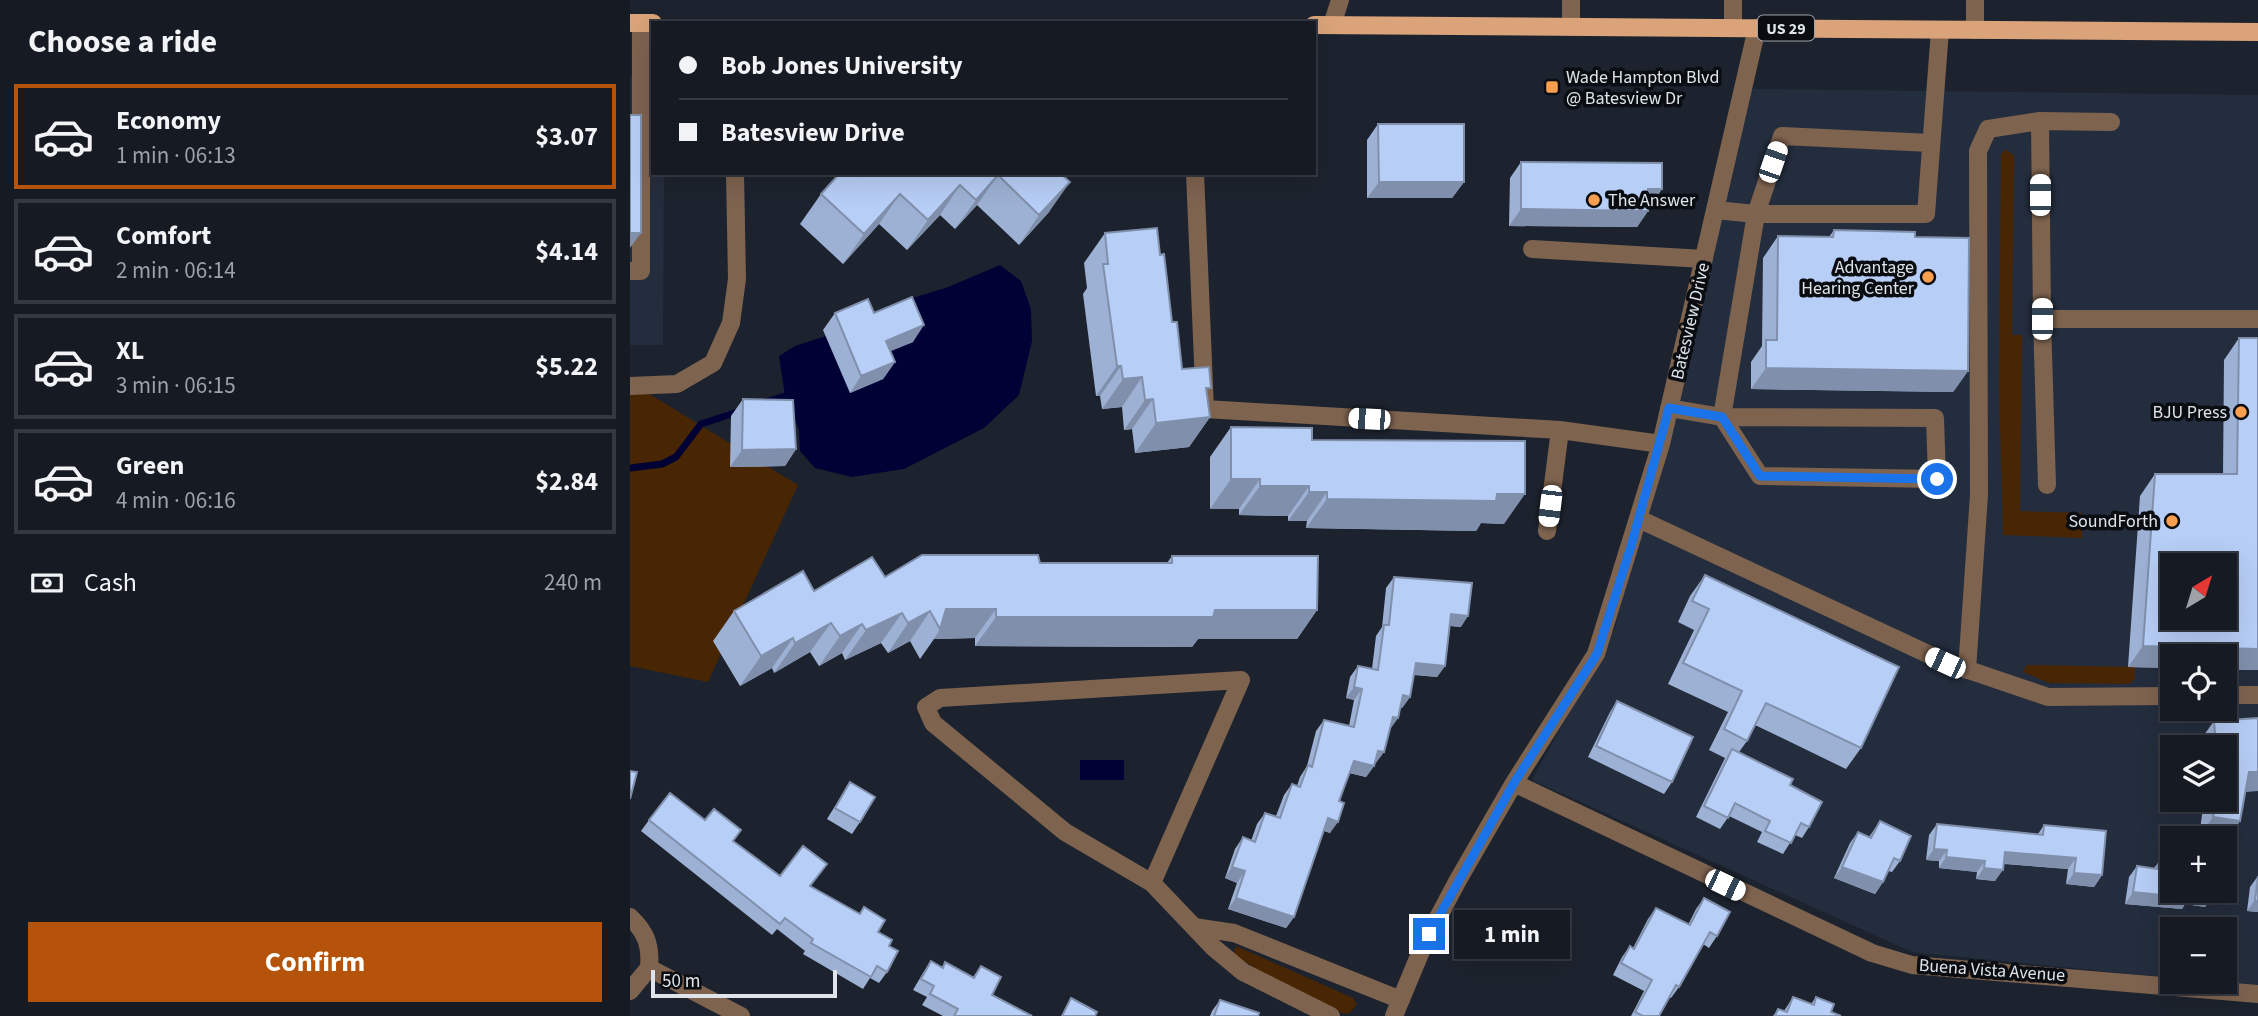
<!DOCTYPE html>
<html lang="en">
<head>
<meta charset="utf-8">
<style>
  body { margin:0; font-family:"Source Sans 3",sans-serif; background:#1f232a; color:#f1f3f6; height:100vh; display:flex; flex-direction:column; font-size:26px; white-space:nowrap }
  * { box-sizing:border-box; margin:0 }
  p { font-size:23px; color:#9ea1a5 }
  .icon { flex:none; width:38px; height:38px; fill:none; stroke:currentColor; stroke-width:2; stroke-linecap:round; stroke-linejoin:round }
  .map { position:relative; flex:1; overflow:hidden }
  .drawer { display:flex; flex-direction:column; background:#161a22; width:630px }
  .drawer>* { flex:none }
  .top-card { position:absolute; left:21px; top:21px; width:665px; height:154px; border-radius:0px; box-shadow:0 7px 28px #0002,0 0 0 2px #353840; display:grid; align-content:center; height:154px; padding:0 28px; background:#161a22 }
  .needle { width:46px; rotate:38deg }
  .tools { position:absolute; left:1530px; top:553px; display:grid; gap:14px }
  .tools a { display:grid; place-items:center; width:77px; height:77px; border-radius:0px; background:#161a22; box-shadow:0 7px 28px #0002,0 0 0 2px #353840; font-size:35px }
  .scale { position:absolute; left:21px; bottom:18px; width:186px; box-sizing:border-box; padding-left:7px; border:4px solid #dfe4eb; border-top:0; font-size:19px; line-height:24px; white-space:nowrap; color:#dfe4eb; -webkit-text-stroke:5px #090c11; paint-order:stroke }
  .end { position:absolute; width:32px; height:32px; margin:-16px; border:9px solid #1a73e8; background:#fff; box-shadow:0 0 0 4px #fff }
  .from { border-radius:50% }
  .bubble { position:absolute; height:49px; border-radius:0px; background:#161a22; box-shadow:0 7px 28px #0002,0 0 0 2px #353840; font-size:23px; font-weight:700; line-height:49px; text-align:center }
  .car { position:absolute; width:21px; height:42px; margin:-21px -10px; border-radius:9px; box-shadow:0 0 5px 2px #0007; background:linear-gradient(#fff 24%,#345 0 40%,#fff 0 76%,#345 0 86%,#fff 0) }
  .top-card b { display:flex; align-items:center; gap:24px; height:66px; font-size:26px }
  .top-card b+b { border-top:2px solid #353840 }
  .top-card i { width:18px; height:18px; background:#f1f3f6 }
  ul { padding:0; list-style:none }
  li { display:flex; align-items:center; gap:21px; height:105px; margin:0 14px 10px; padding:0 14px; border:4px solid #353840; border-radius:0px }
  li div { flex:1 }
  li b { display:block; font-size:26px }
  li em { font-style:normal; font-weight:700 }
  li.on { border-color:#b45309 }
  li>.icon { width:63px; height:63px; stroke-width:1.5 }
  h2 { padding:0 28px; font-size:32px; line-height:84px }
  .pay { display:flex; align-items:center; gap:18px; height:77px; padding:0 28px; font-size:26px }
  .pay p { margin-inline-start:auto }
  .action { display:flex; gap:14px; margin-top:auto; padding:14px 28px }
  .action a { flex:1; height:80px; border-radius:0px; background:#b45309; color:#fff; font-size:28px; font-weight:700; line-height:80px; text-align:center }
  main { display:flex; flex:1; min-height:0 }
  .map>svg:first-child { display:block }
  .built { fill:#242d3d; fill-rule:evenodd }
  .green { fill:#482503 }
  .water { fill:#000134 }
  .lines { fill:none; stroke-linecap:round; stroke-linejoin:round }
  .stream { stroke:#000134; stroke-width:7 }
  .minor { stroke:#7e634f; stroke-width:18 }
  .major { stroke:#daa379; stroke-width:18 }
  .wall { fill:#9db1d4 }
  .shaded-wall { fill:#8090ac }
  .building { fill:#b7cef6; stroke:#8090ac; stroke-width:2; fill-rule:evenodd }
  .route { stroke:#1a73e8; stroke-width:9 }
  .poi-dot { fill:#fa9f4f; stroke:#090c11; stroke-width:2.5 }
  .labels { text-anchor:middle; stroke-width:7; stroke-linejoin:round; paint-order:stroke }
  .shield { fill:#090c11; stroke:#9fa3aa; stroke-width:2 }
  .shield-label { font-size:16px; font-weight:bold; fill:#dfe4eb }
  .poi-label { font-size:18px; fill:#dfe4eb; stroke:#090c11; text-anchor:end }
  .street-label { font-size:18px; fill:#dfe4eb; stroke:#090c11 }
</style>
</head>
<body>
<main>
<section class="drawer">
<h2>Choose a ride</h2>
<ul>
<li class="on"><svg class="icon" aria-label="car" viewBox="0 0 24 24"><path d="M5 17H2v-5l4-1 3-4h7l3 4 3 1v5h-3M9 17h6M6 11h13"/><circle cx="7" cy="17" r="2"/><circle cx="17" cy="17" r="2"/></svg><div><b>Economy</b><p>1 min · 06:13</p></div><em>$3.07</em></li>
<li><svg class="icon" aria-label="car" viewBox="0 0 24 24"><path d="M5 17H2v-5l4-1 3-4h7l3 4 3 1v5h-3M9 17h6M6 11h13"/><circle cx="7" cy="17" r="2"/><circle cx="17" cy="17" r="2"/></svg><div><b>Comfort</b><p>2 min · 06:14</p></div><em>$4.14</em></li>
<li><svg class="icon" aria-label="car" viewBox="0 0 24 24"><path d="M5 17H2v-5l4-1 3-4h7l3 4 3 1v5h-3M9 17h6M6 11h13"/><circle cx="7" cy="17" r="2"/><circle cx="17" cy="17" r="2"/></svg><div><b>XL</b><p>3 min · 06:15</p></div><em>$5.22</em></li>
<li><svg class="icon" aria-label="car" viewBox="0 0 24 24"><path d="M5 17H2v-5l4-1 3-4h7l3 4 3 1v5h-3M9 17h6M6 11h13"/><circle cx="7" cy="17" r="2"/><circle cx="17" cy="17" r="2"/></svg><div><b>Green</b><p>4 min · 06:16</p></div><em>$2.84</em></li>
</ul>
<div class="pay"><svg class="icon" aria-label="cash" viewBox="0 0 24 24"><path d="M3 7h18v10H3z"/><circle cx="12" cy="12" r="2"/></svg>Cash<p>240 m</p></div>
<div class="action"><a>Confirm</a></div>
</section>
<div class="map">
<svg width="1628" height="1016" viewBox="0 0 1628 1016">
  <rect width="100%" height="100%" fill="#1d232e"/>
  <path class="built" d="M0,77H23V173H34L33,345H0Z
    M1119,89L1628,95V986L1583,982H1594V929H1542V978L1282,952L902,780L985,628ZM1542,565H1594V618H1542ZM1542,656H1594V709H1542ZM1542,747H1594V800H1542ZM1542,838H1594V891H1542Z"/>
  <path class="green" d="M1376,149L1384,156L1382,335H1392L1390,511L1452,513V538L1373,535L1369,386L1371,154Z
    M0,387H8L168,485L78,682L0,666Z
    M1397,665L1505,667V679L1499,684L1419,683L1393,672Z
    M606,946L723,998L727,1004L720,1013L714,1014L643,980L603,954Z"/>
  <path class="water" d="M370,265L391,281L401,309L402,341L389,395L354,428L274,469L222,477L185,468L170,451L169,430L155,396L149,356L165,346L196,336L273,301L318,287Z
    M450,760H494V780H450Z"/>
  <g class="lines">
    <path class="stream" d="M136,402L155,396
      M0,468L32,464L46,457L71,424L111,411"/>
    <path class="minor" d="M941,0V27
      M702,25L710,0
      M1103,28V0
      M1345,30V0
      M1481,122L1410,121L1412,319H1628
      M565,173L575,409L930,430L1031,444
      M1085,210L1126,214H1296L1310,30
      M902,249L1074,259
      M0,271H11V23
      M1412,319L1417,485
      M0,386L47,384L83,363L101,323L107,279L105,173
      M1039,408L1092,417L1305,418L1307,479L1130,476L1092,417L1126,214L1152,136L1301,143
      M1009,519L1315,662L1418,697L1542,696
      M917,531L930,430
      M1337,670L1349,495L1348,151L1358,129L1410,121
      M1594,695H1628
      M884,783L1242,953L1282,965L1628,994
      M522,883L611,680L310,698L296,707L303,723L435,832L522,883L583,947L613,972L701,1016
      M0,917C16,932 21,945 19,968L111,1016
      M564,927L604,933L771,1000
      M0,991L19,968
      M764,1016L794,944L828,880L884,783L966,654L1031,444L1127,28"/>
    <path class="major" d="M0,23H23
      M684,25L1628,32"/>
  </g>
  <path class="wall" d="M748,124L834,182L822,198H737V140Z
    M891,162L1032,189L1020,206H1018V211L1007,227L879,226L880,178Z
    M430,173L419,212L389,245L347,205L325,229L310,215L277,250L249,224L213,264L170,224L191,194L232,176Z
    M1204,230L1285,237L1338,371L1323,392L1121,389V362L1132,346L1133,258L1148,236L1199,237Z
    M475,233L530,255L542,322L552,369L577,394L580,417L559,447L505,453L502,429L494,430L492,407L472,409L470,396H466L453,294L457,288L454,263Z
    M205,313H244L283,342L260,351L265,362L253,379L220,393L193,330Z
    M1609,338L1628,670H1594V656H1542V668L1498,667L1510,496L1525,474H1593L1594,360Z
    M113,399L166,449L155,466L100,467L101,416Z
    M601,427L682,440L874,524L851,523L846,531L676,528L677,521H658V516L609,515V509H580V457Z
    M542,556L687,610L667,639H568L562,647L345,646V638L304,639L290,659L280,641L258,653L251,643L215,660L212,653L189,666L180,652L144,673L142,668L110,686L83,641L104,611L184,591L255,577L410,563H537Z
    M1075,575L1231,748L1216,769L1125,725L1117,741L1109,752L1160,785L1179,827L1172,838L1165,835L1153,854L1127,842L1132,832L1099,816L1090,829L1066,817L1095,758L1079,750L1098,712L1038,684L1064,630L1048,622L1060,596Z
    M764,577L831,627L820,626L815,666L807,677L784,675L780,697L772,708L770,707L768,718L760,729L754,752L745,763L744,766L736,777L719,773L700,833L694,831L664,917L656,928L598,909L607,883L595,878L605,849L613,837L621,841L627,824L635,813L646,816L654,795L662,784L667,786L670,777L677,766L686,731L694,720L719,726L724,700L716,698L720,677L728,666L742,669L746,636L752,627L756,588Z
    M987,701L1042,782L1034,794L958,757L980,712Z
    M1584,721L1615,792L1610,821L1596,842L1594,841V838L1569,837L1574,800H1594V747H1570L1569,742Z
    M220,782L230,822L222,834L197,819Z
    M19,820L104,841L150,876L181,887L229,914L234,907L248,932L259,946L257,972L249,983L240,978L233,989L173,954L175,951L147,929L142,935L11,831Z
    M1250,821L1270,861L1262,872L1258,871L1253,882L1245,894L1204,878L1220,843L1228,832L1239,837Z
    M1307,824L1408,834L1414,825L1472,875L1464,887L1436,884L1438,869L1374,864L1365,881L1346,879L1347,872L1309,868V861L1296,860L1299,835Z
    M1529,862L1583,896L1575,907L1555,904L1552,909L1495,904L1499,877L1507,866L1524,868Z
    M1628,876V912L1617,911L1620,887Z
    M1074,898L1087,936L1079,948L1073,944L1049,987L1041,998L1039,997L1029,1016H1001L1014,991L983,975L992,957L1000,946L1003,948L1018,919L1026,908L1058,925L1066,909Z
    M301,961L312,967L315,962L343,977L351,966L362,995L402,1016H313L292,1005L297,997L283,990L293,973Z
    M1163,997L1181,1004L1186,997L1201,1012L1211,1016H1143L1148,1009L1154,1011Z
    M590,1000L628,1016H580L582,1011Z"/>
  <path class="shaded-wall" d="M368,175L347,205L325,229L346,200Z
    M440,182L419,212L389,245L409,215Z
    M749,182H834L822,198H737Z
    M330,185L310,215L277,250L298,220Z
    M1018,189H1032L1020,206L1006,205Z
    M270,194L249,224L213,264L234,234Z
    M891,209L1018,211L1007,227L879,226Z
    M0,233H11L0,248Z
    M294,325L283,342L244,358L256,341Z
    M265,362L253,379L220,393L231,376Z
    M487,366H491L470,396H466Z
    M1136,368L1338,371L1323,392L1121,389Z
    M512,377L492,407L472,409L493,379Z
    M523,399L502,429L494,430L515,400Z
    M580,417L559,447L505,453L526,423Z
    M166,449L155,466L100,467L112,450Z
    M601,479H630L609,509H580Z
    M630,486H679L658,516L609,515Z
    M679,492H697L677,521H658Z
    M867,494H895L874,524L851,523L846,531L676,528L697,499Z
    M316,609H366L345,638L304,639L310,629Z
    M585,610H687L667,639H568L562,647L345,646L366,617Z
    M300,611L280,641L258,653L278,623Z
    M272,613L251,643L215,660L236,630Z
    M821,614L838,616L831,627L813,625Z
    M201,623L180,652L144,673L165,643Z
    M232,624L212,653L189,666L210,636Z
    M163,638L142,668L110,686L131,656Z
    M1513,646L1628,649V670H1594V656H1542V668L1498,667Z
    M786,663L815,666L807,677L778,674Z
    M724,687L732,689L724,700L716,698Z
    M773,695L780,697L772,708L765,706Z
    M763,717L768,718L760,729L755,728Z
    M748,751L754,752L746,763L740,762Z
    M724,761L744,766L736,777L716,772Z
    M1619,772H1628V791L1604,793Z
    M1583,817L1610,821L1596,842L1594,841V838L1569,837Z
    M698,818L708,822L700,833L690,829Z
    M1304,849L1317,850L1309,861L1296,860Z
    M1375,852L1446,858L1438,869L1367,863Z
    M1316,857L1355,861L1347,872L1309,868Z
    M602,867L615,871L607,883L595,878Z
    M1212,867L1253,882L1245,894L1204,878Z
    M1354,868L1373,870L1365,881L1346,879Z
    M1444,873L1472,875L1464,887L1436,884Z
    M1503,892L1561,893L1583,896L1575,907L1555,904L1552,909L1495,904Z
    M606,898L664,917L656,928L598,909Z
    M1625,900L1628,901V912L1617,911Z"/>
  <path class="building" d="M0,115H11V233H0Z
    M748,124H834V182H749Z
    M891,162L1032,163V189H1018V211L891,209Z
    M210,173H229L232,176L234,173H248L250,175L252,173H430L440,182L409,215L368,175L346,200L330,185L298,220L270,194L234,234L191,194Z
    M527,228L530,255L534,254L542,322H547L552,369L579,367L581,388H576L580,417L526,423L523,399L515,400L512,377L493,379L491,366H487L473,264H478L475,233Z
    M1204,230L1285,232V237L1339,238L1338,371L1136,368V340H1147L1148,236L1203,237Z
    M282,297L294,325L256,341L265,362L231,376L205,313L238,299L244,313Z
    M1609,338H1628V649L1513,646L1525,474H1607ZM1542,565H1594V618H1542Z
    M113,399L163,400L166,449L112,450Z
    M601,427L682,428V440L895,441V494H867L866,501L697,499V492H679V486H630V479H601Z
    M292,555H408L410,563H542V556H688L687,610H585L583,617H366V609H316L310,629L300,611L278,623L272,613L236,630L232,624L210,636L201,623L165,643L163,638L131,656L104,611L173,571L184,591L242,557L255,577Z
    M1075,575L1269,667L1231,748L1136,703L1117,741L1094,729L1112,691L1053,663L1079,609L1062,601Z
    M764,577L842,583L838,616L821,614L815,666L786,663L780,697L773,695L768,718L763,717L754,752L748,751L744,766L724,761L709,801L714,803L708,822L698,818L664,917L606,898L615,871L602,867L613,837L625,842L635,813L650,818L662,784L670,787L678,765L682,767L694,720L724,727L732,689L724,687L728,666L748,670L754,625H759Z
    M987,701L1063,737L1042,782L966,746Z
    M1628,718V772H1619L1610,821L1583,817L1586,800H1594V747H1586L1584,721Z
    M1102,749L1163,779L1160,785L1192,802L1179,827L1171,823L1161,843L1135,831L1140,821L1105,803L1098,818L1074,806Z
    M0,771L7,772L0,799Z
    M220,782L245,797L230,822L205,808Z
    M40,793L75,820L84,809L111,830L103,841L150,876L173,846L197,864L180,886L230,914L234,907L255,920L248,932L262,940L259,946L268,951L257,972L247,966L241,977L181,943L183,939L155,918L150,924L19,820Z
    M1250,821L1281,836L1270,861L1264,858L1253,882L1212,867L1228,832L1241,838Z
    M1307,824L1413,835L1414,825L1476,831L1472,875L1444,873L1446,858L1375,852L1373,870L1354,868L1355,861L1316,857L1317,850L1304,849Z
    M1529,862L1542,864V891H1584L1583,896L1561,893L1560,898L1503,892L1507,866L1527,869Z
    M1628,876V901L1625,900Z
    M1074,898L1100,912L1087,936L1080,932L1049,987L1046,985L1029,1016H1013L1005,1012L1022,980L991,963L1000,946L1004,949L1026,908L1060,925Z
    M301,961L313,968L315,962L344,978L351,966L371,977L362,995L402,1016H324L328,1009L300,994L304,986L291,979Z
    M1163,997L1184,1005L1186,997L1204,1004L1201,1012L1211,1016H1145L1148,1009L1157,1012Z
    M441,998L467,1012L465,1016H432Z
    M590,1000L629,1013L628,1016H584Z"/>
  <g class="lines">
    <path class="route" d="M799,934L884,783L967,654L1002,543L1039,408L1092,417L1130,476L1307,479"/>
  </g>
  <g class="poi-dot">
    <rect x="915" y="80" width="14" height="14" rx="3.5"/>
    <circle cx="964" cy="200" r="7"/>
    <circle cx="1298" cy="277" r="7"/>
    <circle cx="1611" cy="412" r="7"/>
    <circle cx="1542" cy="521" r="7"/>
  </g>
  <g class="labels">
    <rect class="shield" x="1128" y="15.5" width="56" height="25" rx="5"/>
    <g class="shield-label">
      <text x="1156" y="34">US 29</text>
    </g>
    <g class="poi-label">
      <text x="936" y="83" text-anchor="start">Wade Hampton Blvd<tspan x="936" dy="21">@ Batesview Dr</tspan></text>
      <text x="978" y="206" text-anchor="start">The Answer</text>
      <text x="1284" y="273">Advantage<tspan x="1284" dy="21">Hearing Center</tspan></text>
      <text x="1597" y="418">BJU Press</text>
      <text x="1528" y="527">SoundForth</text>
    </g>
    <g class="street-label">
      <text transform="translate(1060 321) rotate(-77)" y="6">Batesview Drive</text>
      <text transform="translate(1362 970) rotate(4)" y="6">Buena Vista Avenue</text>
    </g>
  </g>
</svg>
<div class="tools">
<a><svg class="needle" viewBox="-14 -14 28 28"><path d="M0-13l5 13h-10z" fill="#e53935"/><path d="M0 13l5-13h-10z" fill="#9ea1a5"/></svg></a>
<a><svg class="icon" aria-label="locate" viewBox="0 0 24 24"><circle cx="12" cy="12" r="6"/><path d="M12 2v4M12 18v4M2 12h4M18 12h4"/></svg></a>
<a><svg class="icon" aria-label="layers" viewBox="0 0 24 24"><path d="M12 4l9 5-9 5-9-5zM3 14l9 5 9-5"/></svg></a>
<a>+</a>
<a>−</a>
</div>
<div class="scale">50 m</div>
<i class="end from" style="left:1307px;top:479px"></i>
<i class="end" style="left:799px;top:934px"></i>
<div class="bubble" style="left:824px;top:910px;width:116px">1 min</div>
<i class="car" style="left:1143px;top:162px;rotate:19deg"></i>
<i class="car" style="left:1410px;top:195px;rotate:0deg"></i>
<i class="car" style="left:1412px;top:319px;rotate:0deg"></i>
<i class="car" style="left:739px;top:419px;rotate:273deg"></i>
<i class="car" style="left:920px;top:506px;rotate:187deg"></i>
<i class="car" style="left:1315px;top:663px;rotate:295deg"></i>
<i class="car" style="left:1095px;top:885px;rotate:116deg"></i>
<div class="top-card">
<b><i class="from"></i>Bob Jones University</b>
<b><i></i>Batesview Drive</b>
</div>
</div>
</main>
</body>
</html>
